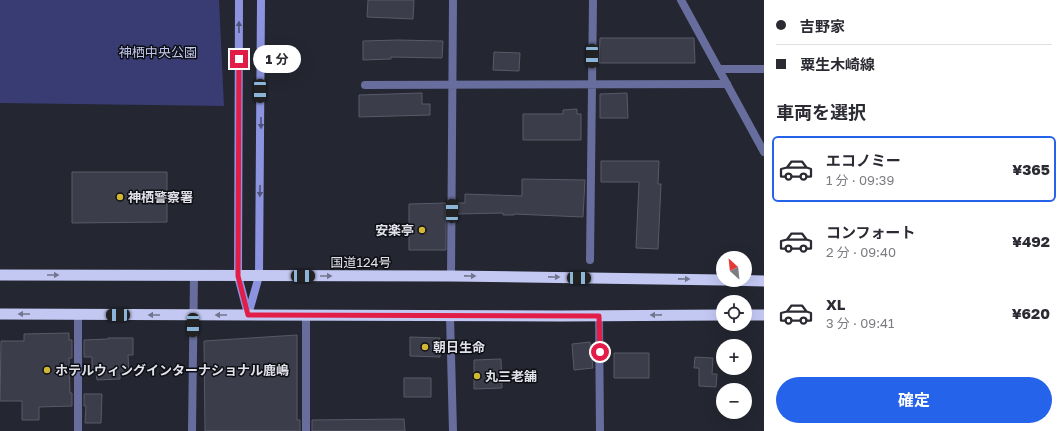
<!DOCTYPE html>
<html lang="ja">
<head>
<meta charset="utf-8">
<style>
  body { margin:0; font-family:"Golos Text","Noto Sans JP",sans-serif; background:#f7f7f7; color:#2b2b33; height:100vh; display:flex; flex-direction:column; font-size:15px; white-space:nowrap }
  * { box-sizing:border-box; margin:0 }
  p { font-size:13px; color:#7c7c81 }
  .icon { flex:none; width:22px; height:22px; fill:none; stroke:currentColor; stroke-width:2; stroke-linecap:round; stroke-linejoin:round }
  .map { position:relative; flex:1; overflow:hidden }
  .details { display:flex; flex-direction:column; background:#fff; width:300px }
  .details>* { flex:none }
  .hud { display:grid; align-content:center; height:88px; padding:0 12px; background:#fff }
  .needle { width:26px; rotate:333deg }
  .fabs { position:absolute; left:716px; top:251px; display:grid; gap:8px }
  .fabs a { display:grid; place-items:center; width:36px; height:36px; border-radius:50%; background:#fff; box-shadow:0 4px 16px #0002; font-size:20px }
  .end { position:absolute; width:18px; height:18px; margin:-9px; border:5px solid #e11d48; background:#fff; box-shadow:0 0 0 2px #fff }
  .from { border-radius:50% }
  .bubble { position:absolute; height:28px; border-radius:14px; background:#fff; box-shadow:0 4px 16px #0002; font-size:13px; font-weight:700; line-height:28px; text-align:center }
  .car { position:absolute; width:12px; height:24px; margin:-12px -6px; border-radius:5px; box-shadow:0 0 3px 1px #0007; background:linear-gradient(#222 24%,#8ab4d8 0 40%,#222 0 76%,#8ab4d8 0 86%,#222 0) }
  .hud b { display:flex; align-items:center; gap:14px; height:38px; font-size:15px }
  .hud b+b { border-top:1px solid #e1e1e2 }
  .hud i { width:10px; height:10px; background:#2b2b33 }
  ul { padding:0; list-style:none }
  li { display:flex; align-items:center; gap:12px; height:66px; margin:0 8px 6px; padding:0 4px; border:2px solid transparent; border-radius:6px }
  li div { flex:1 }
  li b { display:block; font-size:15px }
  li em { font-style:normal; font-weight:700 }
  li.selected { border-color:#2563eb }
  li>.icon { width:36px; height:36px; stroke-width:1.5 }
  h2 { padding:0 12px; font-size:18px; line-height:48px }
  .action { display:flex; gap:8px; margin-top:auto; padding:8px 12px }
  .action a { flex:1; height:46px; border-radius:24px; background:#2563eb; color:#fff; font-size:16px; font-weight:700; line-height:46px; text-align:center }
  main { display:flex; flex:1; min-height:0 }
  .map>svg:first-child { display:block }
  .green { fill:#383c72 }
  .building { fill:#3b3d4a; stroke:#585a67 }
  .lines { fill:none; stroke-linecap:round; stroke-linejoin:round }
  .minor { stroke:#676d9c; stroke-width:8 }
  .tertiary { stroke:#676d9c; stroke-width:8 }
  .secondary { stroke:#8c94e0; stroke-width:8 }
  .trunk { stroke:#c2c8f2; stroke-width:11 }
  .oneway { fill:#4d527a }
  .oneway2 { fill:#71758e }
  .route { stroke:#e11d48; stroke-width:5 }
  .poi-dot { fill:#d0b836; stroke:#0e0f14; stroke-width:1.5 }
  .labels { text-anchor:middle; stroke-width:3; stroke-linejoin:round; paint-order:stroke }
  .park-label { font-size:13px; fill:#c2c8ee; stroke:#0e0f14 }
  .poi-label { font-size:13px; font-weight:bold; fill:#e1e2ea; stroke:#0e0f14; text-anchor:start }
  .street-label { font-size:13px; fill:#e1e2ea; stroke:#0e0f14 }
</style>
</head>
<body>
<main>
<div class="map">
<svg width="764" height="431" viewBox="0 0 764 431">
  <rect width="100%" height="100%" fill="#242631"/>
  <path class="green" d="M0,0H219L224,106L0,103Z"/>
  <path class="building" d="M368,0H414L413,19L367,17Z
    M600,38H694L695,63H599Z
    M398,40L443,41L442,58L391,57V59L363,60V41Z
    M494,52L520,53L519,71L493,70Z
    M422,93V104H430V115L359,117V95Z
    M627,93L628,118H600V94Z
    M577,109V114H581V140H523V114H563V110Z
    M601,161H659L658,184H661L658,249L636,248L639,182H601Z
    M72,172H167V222L72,223Z
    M522,179L585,180L583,217L514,214V215H503V213L457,214V203H465V194L522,196Z
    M446,203V250H409V204Z
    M69,333V340H72V358H69L70,393H72V406L39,407V420H22V401H0L1,341H24V334Z
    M297,335V420H300V431H205L204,341Z
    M410,337L440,338V357L410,356Z
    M108,338H133V355H128L129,373L120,374V379L97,380L96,370H92V357H84V340L108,339Z
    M590,342L593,368L574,370L572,344Z
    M614,353H649V378H614Z
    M695,357L713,358L712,374H717L716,387L699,386V368H694Z
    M501,359L502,388L474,389V360Z
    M404,378H431V397H404Z
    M84,394H102L101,423H85L86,406H84Z
    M404,419L405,431H312V420Z"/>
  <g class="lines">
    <path class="minor" d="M719,69H764
      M365,85L727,84
      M590,260L593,0
      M451,276L453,0
      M306,316V431
      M450,316L453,431
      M599,316L600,431
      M78,431V314"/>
    <path class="tertiary" d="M681,0L764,152
      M192,431L194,275"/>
    <path class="secondary" d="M239,0L238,276L248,314
      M248,315L259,276L261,0"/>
    <path class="trunk" d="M0,275L451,276L723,280
      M726,280L764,281
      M0,314L561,316L723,315
      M745,315H764"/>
  </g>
  <defs><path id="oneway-solid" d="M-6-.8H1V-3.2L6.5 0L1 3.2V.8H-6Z"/></defs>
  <g class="oneway">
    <use href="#oneway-solid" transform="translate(239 27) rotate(-90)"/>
    <use href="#oneway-solid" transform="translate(261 123) rotate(90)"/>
    <use href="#oneway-solid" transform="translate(260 191) rotate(91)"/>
  </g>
  <g class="oneway2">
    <use href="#oneway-solid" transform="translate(53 275)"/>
    <use href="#oneway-solid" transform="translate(326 276)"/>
    <use href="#oneway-solid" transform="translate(470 276) rotate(1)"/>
    <use href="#oneway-solid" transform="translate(554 277) rotate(1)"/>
    <use href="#oneway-solid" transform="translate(684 279) rotate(1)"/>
    <use href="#oneway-solid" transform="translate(24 314) rotate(-180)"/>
    <use href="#oneway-solid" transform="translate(154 315) rotate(-180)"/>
    <use href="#oneway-solid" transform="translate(221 315) rotate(-180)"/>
    <use href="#oneway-solid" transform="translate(656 315) rotate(179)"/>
  </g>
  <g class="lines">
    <path class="route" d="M239,59L238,276L248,315L599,316L600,352"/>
  </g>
  <g class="poi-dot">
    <circle cx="120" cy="197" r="4"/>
    <circle cx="422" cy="230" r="4"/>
    <circle cx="425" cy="347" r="4"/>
    <circle cx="47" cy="370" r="4"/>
    <circle cx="477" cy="376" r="4"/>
  </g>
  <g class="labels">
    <g class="park-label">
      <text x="158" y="57">神栖中央公園</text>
    </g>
    <g class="poi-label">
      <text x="128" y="202">神栖警察署</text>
      <text x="414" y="235" text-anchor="end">安楽亭</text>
      <text x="433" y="352">朝日生命</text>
      <text x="55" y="375">ホテルウィングインターナショナル鹿嶋</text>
      <text x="485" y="381">丸三老舗</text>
    </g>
    <g class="street-label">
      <text x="361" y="267">国道124号</text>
    </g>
  </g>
</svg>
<div class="fabs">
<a><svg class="needle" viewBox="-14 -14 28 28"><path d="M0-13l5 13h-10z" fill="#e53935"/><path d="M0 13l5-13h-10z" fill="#7c7c81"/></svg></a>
<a><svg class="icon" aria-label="locate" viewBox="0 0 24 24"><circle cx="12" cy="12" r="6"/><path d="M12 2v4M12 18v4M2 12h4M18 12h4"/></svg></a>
<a>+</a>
<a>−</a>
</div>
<i class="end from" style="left:600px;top:352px"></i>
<i class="end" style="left:239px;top:59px"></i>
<div class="bubble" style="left:253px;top:45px;width:48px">1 分</div>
<i class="car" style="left:592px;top:56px;rotate:180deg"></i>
<i class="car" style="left:260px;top:91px;rotate:180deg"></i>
<i class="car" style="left:452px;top:211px;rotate:0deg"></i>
<i class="car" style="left:303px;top:276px;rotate:90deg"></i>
<i class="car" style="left:579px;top:278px;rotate:91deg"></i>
<i class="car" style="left:118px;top:315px;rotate:270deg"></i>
<i class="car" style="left:193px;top:325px;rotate:181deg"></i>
</div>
<section class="details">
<div class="hud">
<b><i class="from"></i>吉野家</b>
<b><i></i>粟生木崎線</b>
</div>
<h2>車両を選択</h2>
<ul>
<li class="selected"><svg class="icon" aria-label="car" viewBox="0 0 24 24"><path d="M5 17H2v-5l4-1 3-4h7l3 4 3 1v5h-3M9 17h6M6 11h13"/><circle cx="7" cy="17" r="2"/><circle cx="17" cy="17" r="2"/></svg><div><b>エコノミー</b><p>1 分 · 09:39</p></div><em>¥365</em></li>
<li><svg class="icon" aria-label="car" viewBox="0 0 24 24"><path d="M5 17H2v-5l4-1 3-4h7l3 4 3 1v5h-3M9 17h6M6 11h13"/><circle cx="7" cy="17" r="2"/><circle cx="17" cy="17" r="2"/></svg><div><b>コンフォート</b><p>2 分 · 09:40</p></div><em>¥492</em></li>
<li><svg class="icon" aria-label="car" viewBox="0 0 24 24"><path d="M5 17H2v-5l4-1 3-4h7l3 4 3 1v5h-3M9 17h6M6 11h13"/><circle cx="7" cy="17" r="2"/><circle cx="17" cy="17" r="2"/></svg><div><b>XL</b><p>3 分 · 09:41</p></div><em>¥620</em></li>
</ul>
<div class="action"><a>確定</a></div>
</section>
</main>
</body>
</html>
